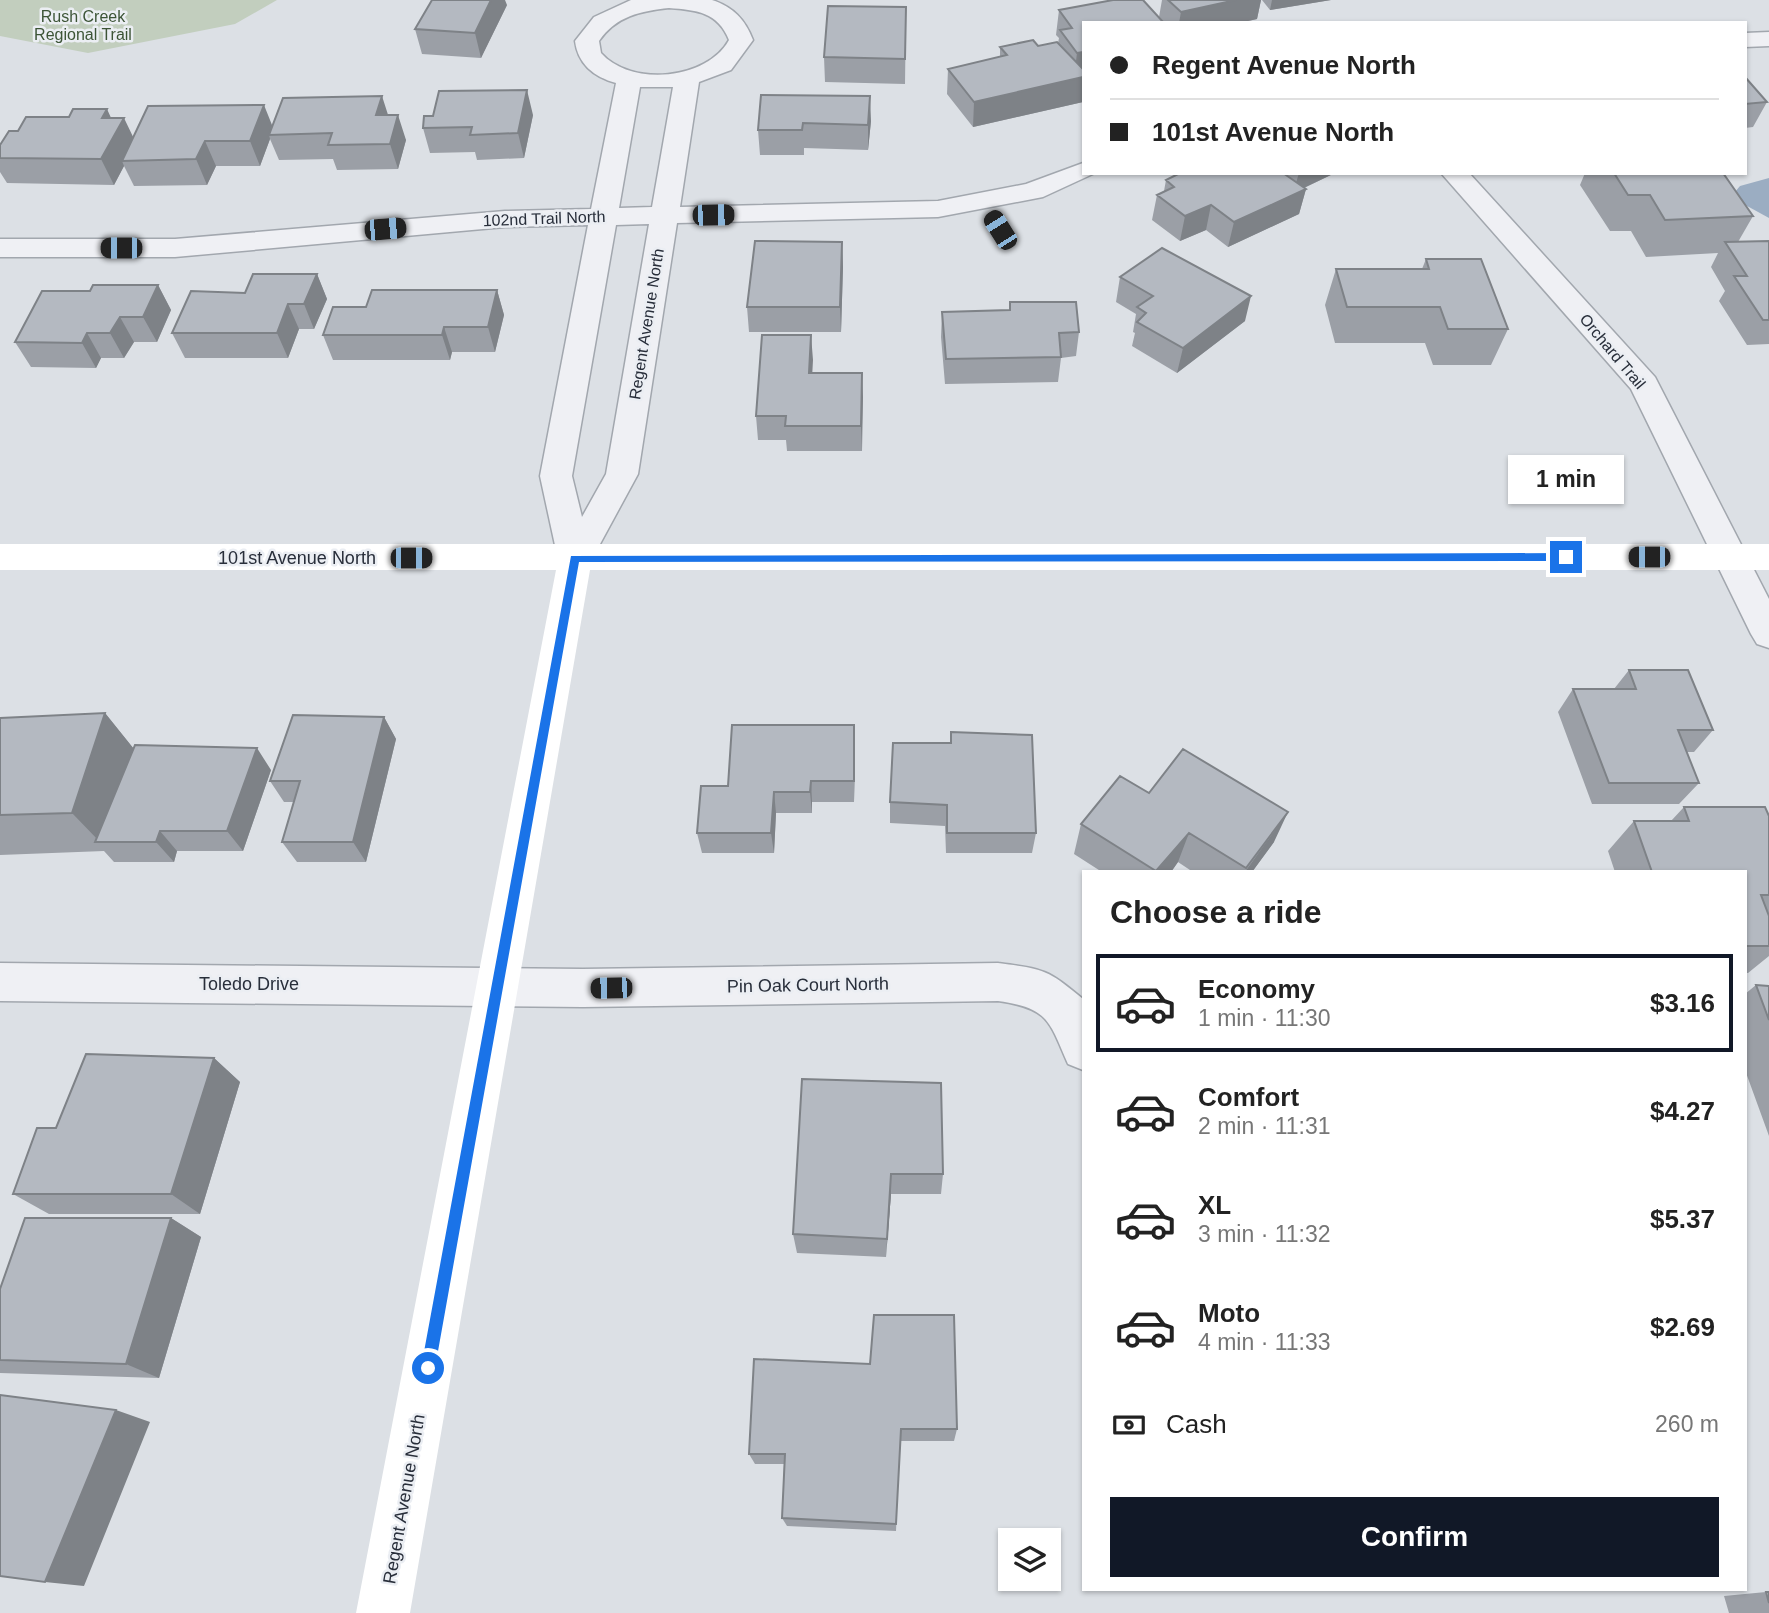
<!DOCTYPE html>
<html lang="en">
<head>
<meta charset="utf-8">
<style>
  body { margin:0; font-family:Arial,sans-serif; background:#f6f6f6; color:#222; height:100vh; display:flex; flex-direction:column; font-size:26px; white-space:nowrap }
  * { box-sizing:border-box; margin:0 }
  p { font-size:23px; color:#767676 }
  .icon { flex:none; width:38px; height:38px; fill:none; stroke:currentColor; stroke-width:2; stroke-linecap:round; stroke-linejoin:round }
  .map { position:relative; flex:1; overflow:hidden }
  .drawer { position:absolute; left:1082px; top:870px; width:665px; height:721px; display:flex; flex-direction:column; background:#fff; border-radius:0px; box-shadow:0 2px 5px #0004 }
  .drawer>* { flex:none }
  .banner { position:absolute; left:1082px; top:21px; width:665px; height:154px; border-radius:0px; box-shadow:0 2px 5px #0004; display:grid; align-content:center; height:154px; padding:0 28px; background:#fff }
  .controls { position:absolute; left:998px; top:1528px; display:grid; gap:14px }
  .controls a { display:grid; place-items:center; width:63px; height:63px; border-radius:0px; background:#fff; box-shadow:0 2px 5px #0004; font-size:35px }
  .end { position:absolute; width:32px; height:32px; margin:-16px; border:9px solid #1a73e8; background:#fff; box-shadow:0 0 0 4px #fff }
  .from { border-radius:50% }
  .bubble { position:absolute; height:49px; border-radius:0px; background:#fff; box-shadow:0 2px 5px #0004; font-size:23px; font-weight:700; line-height:49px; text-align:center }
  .car { position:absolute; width:21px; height:42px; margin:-21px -10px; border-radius:9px; box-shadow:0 0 5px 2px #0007; background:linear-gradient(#222 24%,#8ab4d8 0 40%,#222 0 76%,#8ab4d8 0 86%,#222 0) }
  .banner b { display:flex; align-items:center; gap:24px; height:66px; font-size:26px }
  .banner b+b { border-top:2px solid #e0e0e0 }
  .banner i { width:18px; height:18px; background:#222 }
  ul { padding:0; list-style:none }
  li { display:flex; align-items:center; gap:21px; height:98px; margin:0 14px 10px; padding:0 14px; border:4px solid transparent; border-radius:0px }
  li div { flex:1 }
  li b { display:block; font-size:26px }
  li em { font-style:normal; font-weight:700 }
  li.selected { border-color:#111827 }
  li>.icon { width:63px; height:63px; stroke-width:1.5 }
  h2 { padding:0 28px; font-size:32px; line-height:84px }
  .pay { display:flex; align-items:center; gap:18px; height:77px; padding:0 28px; font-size:26px }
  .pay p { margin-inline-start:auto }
  .button { display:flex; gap:14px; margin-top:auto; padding:14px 28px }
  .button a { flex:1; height:80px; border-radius:0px; background:#111827; color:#fff; font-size:28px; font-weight:700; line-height:80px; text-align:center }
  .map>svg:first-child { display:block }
  .green { fill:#c2cebe }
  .water { fill:#9badc2 }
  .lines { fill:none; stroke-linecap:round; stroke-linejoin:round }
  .street-casing { stroke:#a2a7ae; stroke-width:3 }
  .street { fill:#eff0f4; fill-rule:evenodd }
  .secondary { fill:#fff; fill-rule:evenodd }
  .wall { fill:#9b9fa6 }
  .shaded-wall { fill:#7e8287 }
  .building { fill:#b4b9c1; stroke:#7e8287; stroke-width:2 }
  .route { fill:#1a73e8 }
  .labels { text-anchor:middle; stroke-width:5; stroke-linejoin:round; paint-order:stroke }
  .far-park-label { font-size:16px; fill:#3c5436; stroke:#ebeef3 }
  .far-street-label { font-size:16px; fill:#282e3a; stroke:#ebeef3 }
  .street-label { font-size:18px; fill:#282e3a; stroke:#ebeef3 }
</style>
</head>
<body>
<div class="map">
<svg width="1769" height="1613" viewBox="0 0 1769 1613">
  <rect width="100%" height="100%" fill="#dce0e5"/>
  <path class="green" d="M0,0H277L235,24L88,53L0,36Z"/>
  <path class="water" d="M1769,178V218L1738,201L1735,192L1740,186Z"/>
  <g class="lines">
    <defs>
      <path id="street" d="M631,0H712C733,7 745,19 753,40L731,70L699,82L680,207L938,201L1026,184L1083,163V173H1095L1043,197L938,217L677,223L638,474L587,568L575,572L563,568L558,559L540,476L588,225L505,227L175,257H0V239H175L505,211L591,209L616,83C594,77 578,64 575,41L594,17ZM669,8C696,10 718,12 729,40C707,80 631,87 601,53L599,41C616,16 641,11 669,8ZM640,87H673L652,207L619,208ZM649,224L606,474L582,517L572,476L616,225Z
        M1769,32V46L1745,47V33Z
        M1441,173H1469L1655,377L1769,599V648L1757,644L1751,634L1631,389Z
        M0,963L583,969L998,963C1044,969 1047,969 1083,999V1070L1068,1064C1049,1021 1049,1008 998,1001L583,1007L0,1001Z"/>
    </defs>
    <use href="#street" class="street-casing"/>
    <use href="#street" class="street"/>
    <path class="secondary" d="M0,544H1769V570H590L410,1613H356L556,570H0Z"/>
  </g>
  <path class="wall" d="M1162,0H1261L1257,19L1239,23H1083V102L973,127L947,94L948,69L1000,57V47L1038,46L1058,43L1059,38L1056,35L1059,10L1159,17Z
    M1262,0H1331L1270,10Z
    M507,5L481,58L422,54L415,29Z
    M906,7L905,84L825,82L824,57Z
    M1745,77L1767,102L1753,127L1745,128Z
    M761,95L871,121L868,150L804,148V155H760L758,130Z
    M388,115L406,140L398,169L337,170L333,159L279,160L270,139L260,166H216L207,185L134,186L124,166L114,185L7,183L0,172V145L18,131L111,118L133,137Z
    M533,115L524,158L477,160L475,152L430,153L423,128Z
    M1209,173H1335L1304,188L1306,189L1299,214L1228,247L1206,230L1180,241L1152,220L1157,195L1164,191L1166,180Z
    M1585,173H1723L1753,216L1738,242L1769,241V344L1747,345L1719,301L1725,291L1711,267L1718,253L1646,257L1631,231H1610L1580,185Z
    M842,242L843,267L841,332H749L747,307Z
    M1426,259L1508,329L1491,365H1433L1425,343H1335L1325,305L1336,269H1422Z
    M317,274L327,299L314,329H299L288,358H185L172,333L245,293Z
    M1120,277L1245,321L1177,373L1132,346L1135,333L1133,332L1136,314L1116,302Z
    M158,285L171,310L157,342H134L124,358H101L96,368L31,367L15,342Z
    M497,290L504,315L495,352H452L450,360H333L323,335L366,307Z
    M1010,302L1079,332L1076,356L1061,358L1058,382L945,384L941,337L942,312L1009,310Z
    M811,335L812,373H862V451H787L786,440H758L756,416Z
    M1629,670L1713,730L1694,752H1686L1699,783L1679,804H1592L1558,712L1573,689H1614Z
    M105,713L133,748L271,770L243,851H177L174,862H114L104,851L0,855V718Z
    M384,717L396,739L366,862H297L282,842L294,802H284L270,781Z
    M951,732L1036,833L1032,853H946L945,826L890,823V802L950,743Z
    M855,747L854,802H812V813H776L774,853H702L697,833L728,786Z
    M1149,793L1274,842L1252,872H1193L1178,862L1171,872H1102L1074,854L1081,824Z
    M1684,807L1769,816V956L1748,973H1745V872H1615L1608,851L1634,821H1671Z
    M1756,985L1769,986V1136L1745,1070V994Z
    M214,1058L240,1082L200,1214H49L13,1194L56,1128Z
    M802,1079L943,1174L941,1194H891L886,1257L797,1253L793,1234Z
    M171,1218L201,1237L159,1378L0,1373V1289Z
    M754,1359L957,1429L954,1441H900L896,1531L787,1526L782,1518L784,1464H755L749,1454Z
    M1766,1592H1769V1613H1729L1724,1596Z"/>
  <path class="shaded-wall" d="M491,0H505L507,5L481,58L475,33Z
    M1236,0H1261L1257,19L1239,23H1179L1181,12Z
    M1272,0H1331L1270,10Z
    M1083,52V76L1074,78L1077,53Z
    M1083,77V102L973,127L974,102Z
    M527,90L533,115L524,158L518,133Z
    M382,96L390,121L376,115Z
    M870,96L871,121L868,150V125Z
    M264,105L274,130L269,135L270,139L260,166L250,141Z
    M107,109L117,131L124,118L136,143L122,161L124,166L114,185L101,159L102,118Z
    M398,115L406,140L398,169L390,144Z
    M205,141L216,166L207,185L196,159Z
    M1299,173H1335L1293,193Z
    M1306,189L1299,214L1228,247L1234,222Z
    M1211,205L1206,230L1180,241L1185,216Z
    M842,242L843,267L841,332L840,307Z
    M317,274L327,299L314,329L304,304Z
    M158,285L171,310L157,342L143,317Z
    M497,290L504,315L495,352L488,327Z
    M1251,296L1245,321L1177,373L1183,348Z
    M288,304L299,329L288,358L277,333Z
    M120,317L134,342L124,358L110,333Z
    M444,327L452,352L450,360L442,335Z
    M87,333L101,358L96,368L82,343Z
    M811,335L813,360L811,397L809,373Z
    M862,373L863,397L862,451L861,426Z
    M105,713L138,754L100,842L72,813Z
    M384,717L396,739L366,862L353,842Z
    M854,725L855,747L854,802Z
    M257,748L271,770L243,851L227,831Z
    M811,781L812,802V813L810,792Z
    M774,792L776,813L774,853L771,833Z
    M1288,812L1274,842L1252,872H1245Z
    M160,831L177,851L174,862L156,842Z
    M1189,833L1178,862L1171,872H1156Z
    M214,1058L240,1082L200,1214L171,1194Z
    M891,1174V1194L886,1257L887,1239Z
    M171,1218L201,1237L159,1378L126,1364Z
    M116,1410L150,1422L84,1586L45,1582Z"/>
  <path class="building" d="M432,0H491L475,33L415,29Z
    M1113,0H1143L1164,23H1083V52L1077,53L1060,30L1072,28L1059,10Z
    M1168,0H1236L1181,12Z
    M828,6L906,7L905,59L824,57Z
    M1033,40L1038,46L1057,42L1083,69V77L974,102L948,69L1007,55L1000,47Z
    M1745,77L1767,102L1745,104Z
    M527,90L518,133L470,135L472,127L423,128L424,116H433L439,91Z
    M761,95L870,96L868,125L803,123L802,130H758Z
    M382,96L376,115H398L390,144L328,145L332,133L269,135L283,98Z
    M264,105L250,141H205L196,159L122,161L148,106Z
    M73,109H107L102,118H124L101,159L0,158V145L9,131H18L26,117H69Z
    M1180,173H1205L1207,174L1209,173H1283L1306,189L1234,222L1211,205L1185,216L1157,195L1174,187L1166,180Z
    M1614,173H1723L1753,216L1665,220L1650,195H1628Z
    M755,241L842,242L840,307H747Z
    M1769,241V320H1763L1734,276H1747L1725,242Z
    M1162,248L1251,296L1183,348L1137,322L1146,313L1137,307L1153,296L1120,277Z
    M1426,259H1481L1508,329H1448L1440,307H1347L1336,269H1429Z
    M253,274H317L304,304H288L277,333H172L191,291L245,293Z
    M93,285H158L143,317H120L110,333H87L82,343L15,342L42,291H90Z
    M372,290H497L488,327H444L442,335H323L333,307H366Z
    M1010,302H1076L1079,332L1059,333L1061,357L946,359L942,312L1010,310Z
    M762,335H811L809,373H862L861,426H785L786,416H756Z
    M1629,670H1688L1713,730H1678L1699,783H1609L1573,689H1636Z
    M105,713L72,813L0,815V718Z
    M293,715L384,717L353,842H282L300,781H270Z
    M732,725H854V781H811L810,792H774L771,833H697L701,786H728Z
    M951,732L1032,735L1036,833H947V805L890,802L893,743H951Z
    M135,745L257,748L227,831H160L156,842H95Z
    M1183,749L1288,812L1246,868L1189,833L1156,871L1081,824L1120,776L1149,793Z
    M1684,807H1765L1769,816V895H1761L1769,916V946H1745V872H1652L1634,821H1689Z
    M1756,985L1769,986V1020Z
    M86,1054L214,1058L171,1194H13L37,1128H56Z
    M802,1079L941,1083L943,1174H891L887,1239L793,1234Z
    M25,1218H171L126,1364L0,1360V1289Z
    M874,1315H954L957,1429H901L896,1524L782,1518L785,1454H749L754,1359L870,1364Z
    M0,1395L116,1410L45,1582L0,1576Z
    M1766,1592H1769V1603Z"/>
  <path class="route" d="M1566,553L1571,557L1566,561L579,562L435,1368L428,1375L423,1373L421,1368L571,556Z"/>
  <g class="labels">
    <g class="far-park-label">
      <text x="83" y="22">Rush Creek<tspan x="83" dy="18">Regional Trail</tspan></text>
    </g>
    <g class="far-street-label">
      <text transform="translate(544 218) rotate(-2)" y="6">102nd Trail North</text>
      <text transform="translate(646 324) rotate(-81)" y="6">Regent Avenue North</text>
      <text transform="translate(1613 351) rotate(50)" y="6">Orchard Trail</text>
    </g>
    <g class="street-label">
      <text x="297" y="564">101st Avenue North</text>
      <text x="249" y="990">Toledo Drive</text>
      <text transform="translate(808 985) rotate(-1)" y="6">Pin Oak Court North</text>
      <text transform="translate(404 1499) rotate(-80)" y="6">Regent Avenue North</text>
    </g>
  </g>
</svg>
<div class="controls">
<a><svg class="icon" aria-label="layers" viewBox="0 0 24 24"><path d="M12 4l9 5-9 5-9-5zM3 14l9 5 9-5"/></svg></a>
</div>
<i class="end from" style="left:428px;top:1368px"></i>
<i class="end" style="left:1566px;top:557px"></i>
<div class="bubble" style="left:1508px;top:455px;width:116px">1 min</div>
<i class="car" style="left:713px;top:215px;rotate:89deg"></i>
<i class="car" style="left:385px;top:229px;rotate:85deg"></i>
<i class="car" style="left:1000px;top:230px;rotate:328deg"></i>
<i class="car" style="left:121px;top:248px;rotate:270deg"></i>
<i class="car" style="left:1649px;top:557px;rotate:270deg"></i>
<i class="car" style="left:411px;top:558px;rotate:90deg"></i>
<i class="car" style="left:611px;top:988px;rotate:269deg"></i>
<div class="banner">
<b><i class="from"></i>Regent Avenue North</b>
<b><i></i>101st Avenue North</b>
</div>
<section class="drawer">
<h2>Choose a ride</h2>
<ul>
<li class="selected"><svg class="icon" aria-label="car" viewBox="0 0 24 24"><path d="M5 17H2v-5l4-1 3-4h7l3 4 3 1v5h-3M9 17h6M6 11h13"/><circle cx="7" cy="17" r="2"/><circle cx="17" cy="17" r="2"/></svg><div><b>Economy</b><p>1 min · 11:30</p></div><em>$3.16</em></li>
<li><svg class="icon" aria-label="car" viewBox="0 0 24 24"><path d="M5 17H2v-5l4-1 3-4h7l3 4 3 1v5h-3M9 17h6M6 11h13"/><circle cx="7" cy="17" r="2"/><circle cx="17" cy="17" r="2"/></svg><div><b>Comfort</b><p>2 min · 11:31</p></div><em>$4.27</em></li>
<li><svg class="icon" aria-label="car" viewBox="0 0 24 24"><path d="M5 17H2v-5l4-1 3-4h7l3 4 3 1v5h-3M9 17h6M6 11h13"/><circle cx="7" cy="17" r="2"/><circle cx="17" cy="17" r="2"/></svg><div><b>XL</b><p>3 min · 11:32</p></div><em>$5.37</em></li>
<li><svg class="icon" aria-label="car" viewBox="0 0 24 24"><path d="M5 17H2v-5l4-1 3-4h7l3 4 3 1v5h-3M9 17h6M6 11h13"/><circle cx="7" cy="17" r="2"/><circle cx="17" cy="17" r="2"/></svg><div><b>Moto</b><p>4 min · 11:33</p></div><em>$2.69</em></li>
</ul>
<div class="pay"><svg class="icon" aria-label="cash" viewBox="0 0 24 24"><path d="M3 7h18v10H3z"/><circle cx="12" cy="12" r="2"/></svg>Cash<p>260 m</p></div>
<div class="button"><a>Confirm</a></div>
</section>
</div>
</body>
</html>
